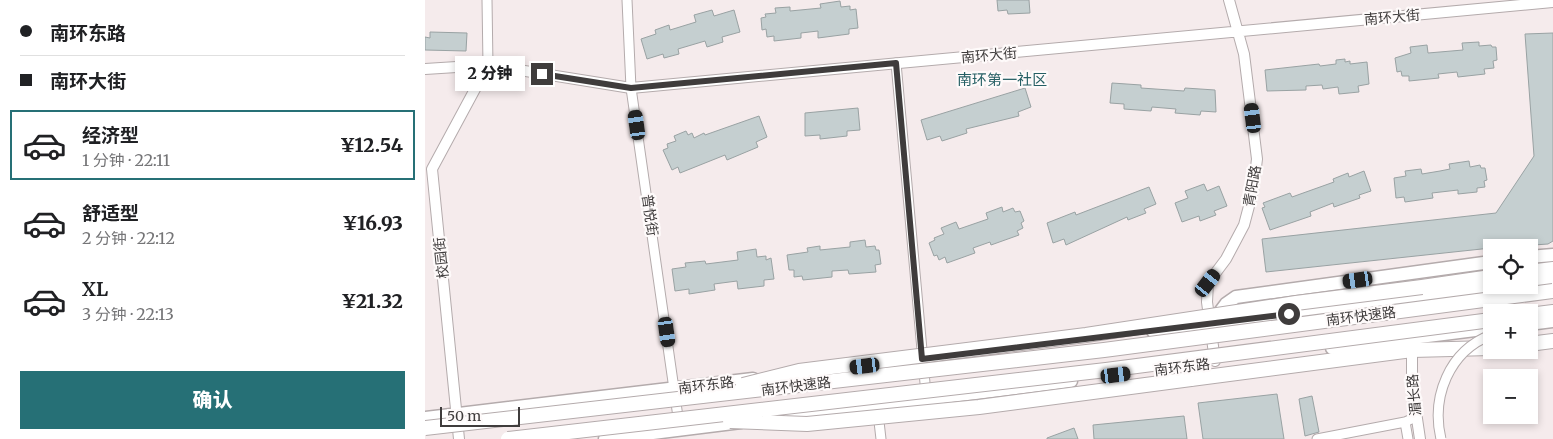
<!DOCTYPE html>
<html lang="zh">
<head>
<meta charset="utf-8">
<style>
  body { margin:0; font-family:Merriweather,"Noto Sans SC",serif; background:#f6f6f6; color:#202124; height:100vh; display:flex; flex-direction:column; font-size:19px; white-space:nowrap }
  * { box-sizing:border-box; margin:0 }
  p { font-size:16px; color:#757577 }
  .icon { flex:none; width:28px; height:28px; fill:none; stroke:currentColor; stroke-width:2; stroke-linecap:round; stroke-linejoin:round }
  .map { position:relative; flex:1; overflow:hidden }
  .panel { display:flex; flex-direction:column; background:#fff; width:425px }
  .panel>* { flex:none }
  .hud { display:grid; align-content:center; height:110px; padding:0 20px; background:#fff }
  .fabs { position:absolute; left:1058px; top:239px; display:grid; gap:10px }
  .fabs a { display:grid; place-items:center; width:55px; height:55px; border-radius:0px; background:#fff; box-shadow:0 2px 8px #0003; font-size:25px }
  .scale { position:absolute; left:15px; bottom:12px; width:80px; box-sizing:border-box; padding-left:5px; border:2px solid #3f3c3c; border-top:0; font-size:14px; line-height:18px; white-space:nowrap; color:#3f3c3c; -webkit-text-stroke:4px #fefafa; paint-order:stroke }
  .end { position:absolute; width:22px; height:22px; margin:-11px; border:6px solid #3f3c3c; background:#fff; box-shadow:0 0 0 2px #fff }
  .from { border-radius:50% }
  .bubble { position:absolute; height:35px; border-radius:0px; background:#fff; box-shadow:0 2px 8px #0003; font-size:16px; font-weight:800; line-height:35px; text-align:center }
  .car { position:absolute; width:15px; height:30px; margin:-15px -8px; border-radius:6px; box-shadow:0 0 4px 1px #0007; background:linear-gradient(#222 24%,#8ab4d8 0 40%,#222 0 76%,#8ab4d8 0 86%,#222 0) }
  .hud b { display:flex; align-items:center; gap:18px; height:48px; font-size:19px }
  .hud b+b { border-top:1px solid #e0e0e0 }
  .hud i { width:12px; height:12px; background:#202124 }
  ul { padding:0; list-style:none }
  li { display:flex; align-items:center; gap:15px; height:70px; margin:0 10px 8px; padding:0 10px; border:2px solid transparent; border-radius:0px }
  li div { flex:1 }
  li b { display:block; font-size:19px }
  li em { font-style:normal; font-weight:800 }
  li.on { border-color:#267076 }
  li>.icon { width:45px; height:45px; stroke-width:1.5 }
  .button { display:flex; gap:10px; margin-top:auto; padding:10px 20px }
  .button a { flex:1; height:58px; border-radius:0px; background:#267076; color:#fff; font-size:20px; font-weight:800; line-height:58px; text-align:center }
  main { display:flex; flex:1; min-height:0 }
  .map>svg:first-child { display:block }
  .building { fill:#c5cfd0; stroke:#99a2a3 }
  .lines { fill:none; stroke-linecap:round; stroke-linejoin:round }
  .minor-casing { stroke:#b4abac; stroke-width:11 }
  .tertiary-casing { stroke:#b4abac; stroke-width:12 }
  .primary-casing { stroke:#b4abac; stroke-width:15 }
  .trunk-casing { stroke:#b4abac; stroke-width:16 }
  .minor { stroke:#fff; stroke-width:9 }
  .tertiary { stroke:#fff; stroke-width:10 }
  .primary { stroke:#fff; stroke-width:12 }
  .trunk { stroke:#fff; stroke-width:14 }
  .minor-bridge-casing { stroke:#b4abac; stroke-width:11; stroke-linecap:butt }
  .trunk-bridge-casing { stroke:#b4abac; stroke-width:16; stroke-linecap:butt }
  .minor-bridge { stroke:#fff; stroke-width:9 }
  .trunk-bridge { stroke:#fff; stroke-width:14 }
  .route { stroke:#3f3c3c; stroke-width:6 }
  .labels { text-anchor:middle; stroke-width:4.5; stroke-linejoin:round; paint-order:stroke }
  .street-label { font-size:14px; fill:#3f3c3c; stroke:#fefafa }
  .neighbourhood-label { font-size:15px; fill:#255f64; stroke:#fefafa }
</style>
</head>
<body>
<main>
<section class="panel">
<div class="hud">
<b><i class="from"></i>南环东路</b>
<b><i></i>南环大街</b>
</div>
<ul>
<li class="on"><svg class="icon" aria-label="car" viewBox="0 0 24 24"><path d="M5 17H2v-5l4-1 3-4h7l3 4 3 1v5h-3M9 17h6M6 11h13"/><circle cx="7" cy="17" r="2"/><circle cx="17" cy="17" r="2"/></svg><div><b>经济型</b><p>1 分钟 · 22:11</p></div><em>¥12.54</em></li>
<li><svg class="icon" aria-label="car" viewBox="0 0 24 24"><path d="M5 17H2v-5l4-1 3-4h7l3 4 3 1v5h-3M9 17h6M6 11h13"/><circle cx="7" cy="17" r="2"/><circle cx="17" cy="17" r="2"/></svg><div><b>舒适型</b><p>2 分钟 · 22:12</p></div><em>¥16.93</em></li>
<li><svg class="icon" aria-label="car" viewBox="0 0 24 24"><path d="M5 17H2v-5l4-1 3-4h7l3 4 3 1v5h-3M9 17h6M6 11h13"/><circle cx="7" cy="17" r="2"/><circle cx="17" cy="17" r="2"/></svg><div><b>XL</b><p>3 分钟 · 22:13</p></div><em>¥21.32</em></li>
</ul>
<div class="button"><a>确认</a></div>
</section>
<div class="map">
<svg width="1128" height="439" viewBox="0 0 1128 439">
  <rect width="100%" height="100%" fill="#f5ebec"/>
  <path class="building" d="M572,0H604L605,13L583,14L582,10L573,11Z
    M415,1L416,7L425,6V10L431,9L433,28L424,29V34L393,38V31L376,33V38L349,41V36L342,37L341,29L337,30L336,18L341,17L340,14L351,13L350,8L365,7V11L396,8L395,4Z
    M287,10L289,16L309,10L315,32L297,37L298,42L282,47L280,41L253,49L254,54L239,58L238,54L222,59L216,39L231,34L230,30L244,25L245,30L271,22L269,15Z
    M5,32L42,33L41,51L0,50V37L5,38Z
    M1128,33V241L1123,244L1066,248L841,272L837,239L1071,213L1109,156L1100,34Z
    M1054,42V46L1066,45L1067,47H1071L1072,60L1068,61L1069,68L1059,69L1060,74L1033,77L1032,72L1013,74L1014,78L984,81V76H977L976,71L972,72L970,58L986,53L985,47L1002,45L1003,53L1038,50L1037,43Z
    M920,59V62L925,61V64L942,62L944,84L933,86L934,92L914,94L913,87L898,89L897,85L881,86V90L842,91L840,70L894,64L895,66L911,64V60Z
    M687,83L716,85V88L759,91L760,88L790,90L791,112L776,111L775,115L750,113L751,109L727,107L726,111L699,109V104L685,103Z
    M600,88L606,107L593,112L594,116L541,129L542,133L517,141L515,136L502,140L496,120Z
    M433,108L435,130L422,131V136L395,139V135L380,136V113Z
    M334,116L342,137L331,142L333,147L302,160L300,155L255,173L253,167L247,170L238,150L243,148L242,144L251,141L249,136L261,131L263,135L267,133L269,138L279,133L280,135Z
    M1044,161L1045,167L1055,165L1056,168H1060L1062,180L1059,181L1060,187L1052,188V192L1033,194V190L1007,193L1008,198L980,202L979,197L971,198L969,178L981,176L980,171L996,169L997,174L1015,171L1025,169L1024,164Z
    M939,171L946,191L934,195L935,198L909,207L908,203L885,212L886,216L845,230L837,208L840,207L838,203L865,193L867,197L909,182L908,179L923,173L924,177Z
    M779,184L782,191L794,186L802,206L789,211L791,215L775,221L774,216L757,222L750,203L763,198L760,191Z
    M724,187L731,204L719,209L721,213L703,220L702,217L641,245L639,239L628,243L622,223L650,212L651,215Z
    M577,207L578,212L588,208L590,212L595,211L599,221L596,223L598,228L592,231L594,235L566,245L565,242L548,248L550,253L522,263L520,257L514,260L512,255L509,256L504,243L510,240L509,238L519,234L516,228L531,222L534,229L563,219L561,213Z
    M440,240L441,247L450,246L451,250H454L456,264L450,265L451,272L424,274L423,270L407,271V277L378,280L377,276L369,277V270H364L362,255L383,252L382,248L395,246V250L425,247V242Z
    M331,249L332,257L341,256V260L346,258L349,279L339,280V286L313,289L312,281L289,284L290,290L264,294V289L250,291L247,269L261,267L260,263L280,261L281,264L313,260L312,252Z
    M852,394L859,439H778L773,403Z
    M887,396L894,432L880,436L874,399Z
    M759,416L762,439H669L668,425Z
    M649,428L653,439H622V438Z"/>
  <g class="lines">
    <defs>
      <path id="minor" d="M62,0L63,65
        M202,0L206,88L254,424
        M471,63L501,394
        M453,413L456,439
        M980,422L983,439
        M892,439L980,422L991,417"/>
      <path id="tertiary" d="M0,69L63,65L206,88L1128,2
        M987,350V385L995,439
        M790,361L782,302L783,283L801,259L819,225L828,191L832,159L819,54L804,0
        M34,439L7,169L63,65"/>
      <path id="primary" d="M1104,257L1128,255
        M1104,284L1128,281
        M789,320L801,304L811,297L1066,262
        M1104,324L1128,321
        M728,331L1097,285
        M907,348L1066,328
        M0,418L328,379
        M349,418L646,381
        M180,439L316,422"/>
      <path id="trunk" d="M1104,272L1128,269
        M997,287L1066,277
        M1104,315L1128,312
        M1104,344L1128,341
        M766,379L987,350L1066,348"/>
    </defs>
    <use href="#minor" class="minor-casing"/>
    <use href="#tertiary" class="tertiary-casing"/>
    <use href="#primary" class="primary-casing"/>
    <use href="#trunk" class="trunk-casing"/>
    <use href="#minor" class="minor"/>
    <use href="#tertiary" class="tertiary"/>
    <use href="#primary" class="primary"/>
    <use href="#trunk" class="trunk"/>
    <defs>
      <path id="minor-bridge" d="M1016,439C1006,397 1024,351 1066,335"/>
      <path id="trunk-bridge" d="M318,385L374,371L661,335L871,303L997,287
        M305,421L382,424L554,407L766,379
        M0,428L679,350L1128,291
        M83,439L681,370L1066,320"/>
    </defs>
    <use href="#minor-bridge" class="minor-bridge-casing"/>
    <use href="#trunk-bridge" class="trunk-bridge-casing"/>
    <use href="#minor-bridge" class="minor-bridge"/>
    <use href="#trunk-bridge" class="trunk-bridge"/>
  </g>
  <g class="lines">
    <path class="route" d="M117,74L206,88L471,63L497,359L864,314"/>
  </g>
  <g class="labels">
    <g class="street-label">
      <text transform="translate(967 17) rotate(-5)" y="5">南环大街</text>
      <text transform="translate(564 55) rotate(-5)" y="5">南环大街</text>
      <text transform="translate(827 186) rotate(-80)" y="5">青阳路</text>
      <text transform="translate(225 215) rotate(82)" y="5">普悦街</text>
      <text transform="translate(16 258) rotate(-96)" y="5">校园街</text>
      <text transform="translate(936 316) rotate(-7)" y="5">南环快速路</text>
      <text transform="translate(757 367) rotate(-7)" y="5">南环东路</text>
      <text transform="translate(281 385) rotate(-7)" y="5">南环东路</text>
      <text transform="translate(371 386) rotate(-7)" y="5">南环快速路</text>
      <text transform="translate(989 395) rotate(-95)" y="5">湄长路</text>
    </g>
    <g class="neighbourhood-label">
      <text x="577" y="85">南环第一社区</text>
    </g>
  </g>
</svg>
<div class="fabs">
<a><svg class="icon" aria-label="locate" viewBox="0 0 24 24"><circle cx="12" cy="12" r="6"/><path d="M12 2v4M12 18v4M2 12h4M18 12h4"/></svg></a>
<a>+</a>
<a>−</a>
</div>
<div class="scale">50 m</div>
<i class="end from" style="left:864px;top:314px"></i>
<i class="end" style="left:117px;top:74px"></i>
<div class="bubble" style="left:30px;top:56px;width:70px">2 分钟</div>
<i class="car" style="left:828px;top:118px;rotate:353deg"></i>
<i class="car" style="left:212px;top:125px;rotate:352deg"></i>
<i class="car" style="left:933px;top:280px;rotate:262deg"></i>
<i class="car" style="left:783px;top:283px;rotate:38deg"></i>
<i class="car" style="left:242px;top:332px;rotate:172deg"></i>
<i class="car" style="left:440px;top:366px;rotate:263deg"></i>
<i class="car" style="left:691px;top:375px;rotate:83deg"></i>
</div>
</main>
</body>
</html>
